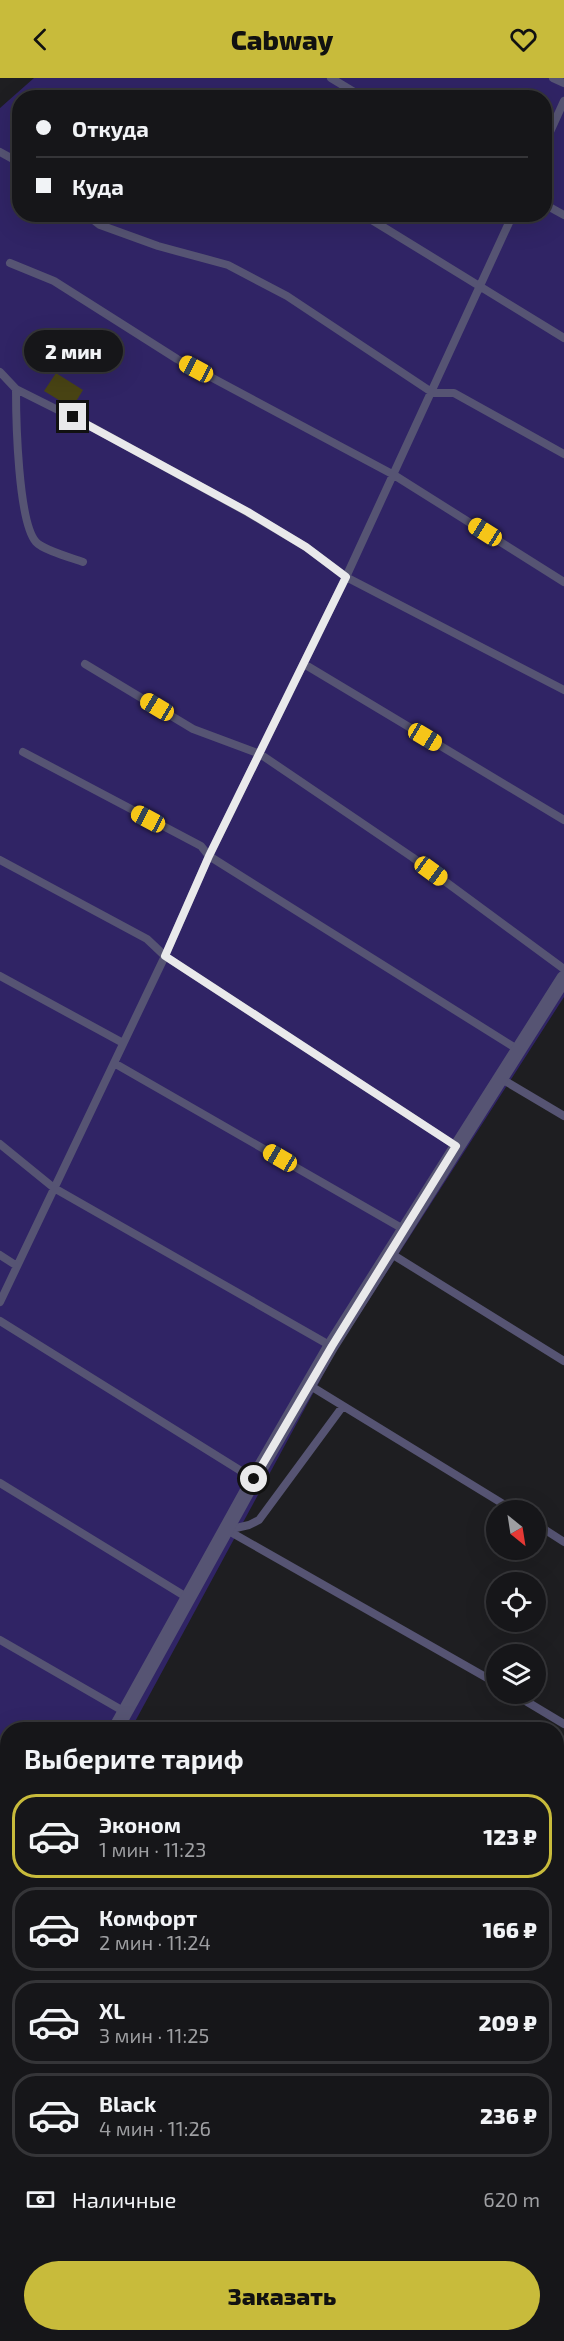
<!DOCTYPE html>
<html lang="ru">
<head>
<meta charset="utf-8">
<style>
  body { margin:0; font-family:"Exo 2",sans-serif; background:#232326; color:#f1f3f6; height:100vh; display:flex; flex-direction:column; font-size:22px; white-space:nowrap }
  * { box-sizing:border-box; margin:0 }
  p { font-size:20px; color:#9e9fa2 }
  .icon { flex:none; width:33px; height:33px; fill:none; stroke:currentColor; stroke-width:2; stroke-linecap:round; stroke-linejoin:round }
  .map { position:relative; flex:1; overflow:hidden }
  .side { position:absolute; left:0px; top:1644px; width:564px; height:620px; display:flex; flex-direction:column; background:#161619; border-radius:24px 24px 0 0; box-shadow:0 6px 24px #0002,0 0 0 2px #353538 }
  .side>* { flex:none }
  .hud { position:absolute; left:12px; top:12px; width:540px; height:132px; border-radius:24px; box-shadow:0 6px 24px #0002,0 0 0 2px #353538; display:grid; align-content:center; height:132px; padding:0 24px; background:#161619 }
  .needle { width:39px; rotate:150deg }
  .fabs { position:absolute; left:486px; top:1422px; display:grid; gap:12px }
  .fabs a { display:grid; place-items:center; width:60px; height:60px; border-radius:50%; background:#161619; box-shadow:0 6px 24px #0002,0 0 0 2px #353538; font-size:30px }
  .end { position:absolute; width:27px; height:27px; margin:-14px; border:8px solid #e9e9eb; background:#111; box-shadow:0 0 0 3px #111 }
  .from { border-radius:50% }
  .bubble { position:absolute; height:42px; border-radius:21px; background:#161619; box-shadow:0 6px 24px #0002,0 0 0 2px #353538; font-size:20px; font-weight:800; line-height:42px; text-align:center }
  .car { position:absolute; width:18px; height:36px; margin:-18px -9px; border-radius:8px; box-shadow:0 0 4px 2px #0007; background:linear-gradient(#f5c518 24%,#345 0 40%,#f5c518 0 76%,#345 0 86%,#f5c518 0) }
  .hud b { display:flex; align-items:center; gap:21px; height:57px; font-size:22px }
  .hud b+b { border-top:2px solid #353538 }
  .hud i { width:15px; height:15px; background:#f1f3f6 }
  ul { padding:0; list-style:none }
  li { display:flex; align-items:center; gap:18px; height:84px; margin:0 12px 9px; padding:0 12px; border:3px solid #353538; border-radius:24px }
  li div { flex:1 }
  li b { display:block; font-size:22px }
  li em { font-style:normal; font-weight:800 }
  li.on { border-color:#c8bb3b }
  li>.icon { width:54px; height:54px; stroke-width:1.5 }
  h2 { padding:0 24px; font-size:27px; line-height:72px }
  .pay { display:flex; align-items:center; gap:15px; height:66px; padding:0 24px; font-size:22px }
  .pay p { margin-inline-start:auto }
  .primary-button { display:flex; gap:12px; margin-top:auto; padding:12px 24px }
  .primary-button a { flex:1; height:69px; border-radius:36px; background:#c8bb3b; color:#111; font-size:24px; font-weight:800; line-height:69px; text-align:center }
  header { display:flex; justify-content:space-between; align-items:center; height:78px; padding:0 24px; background:#c8bb3b; color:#111; font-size:27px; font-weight:800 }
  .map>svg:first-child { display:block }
  .green { fill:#302465; fill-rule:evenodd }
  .building { fill:#494414 }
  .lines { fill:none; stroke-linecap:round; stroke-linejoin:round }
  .lane { stroke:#565473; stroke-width:8 }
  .street { stroke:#565473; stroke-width:15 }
  .route { stroke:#e9e9eb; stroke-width:8 }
</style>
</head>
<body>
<header><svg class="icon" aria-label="back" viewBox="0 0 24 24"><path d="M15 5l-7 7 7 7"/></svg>Cabway<svg class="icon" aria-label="heart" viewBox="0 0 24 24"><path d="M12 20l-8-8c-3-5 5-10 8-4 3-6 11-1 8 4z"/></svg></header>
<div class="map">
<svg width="564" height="2263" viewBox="0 0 564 2263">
  <rect width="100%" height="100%" fill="#1e1e21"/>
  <path class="green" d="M34,0H564V919L336,1273L131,1651L8,1652V1854L0,1866V30ZM20,20H544V136H20Z"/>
  <path class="building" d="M56,295L83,312L72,330L44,313Z"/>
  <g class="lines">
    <path class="lane" d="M331,0L364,20
      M553,0L564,5
      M544,67L564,23
      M0,74L20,85
      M544,126L564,137
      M86,136L100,147L158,168L228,187L287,218L433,315H454L564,376
      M362,136L564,260
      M10,185L54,203L177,281L394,397L564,504
      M0,294L16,311L92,349L247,434L306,469L346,499L564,612
      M16,311C16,340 18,444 36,464C43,472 72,480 83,484
      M85,586L193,651L260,676L412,779L564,891
      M304,586L564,742
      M23,674L201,768L209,778L517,971
      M0,782L147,861L165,878L456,1068
      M0,898L123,965
      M114,985L405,1152
      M500,1000L564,1038
      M0,1066L54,1110L331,1268
      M390,1175L564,1283
      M0,1177L17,1188
      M0,1224L165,878L209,778L346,499L513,136
      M0,1243L254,1401
      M309,1307L513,1432
      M0,1405L188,1520
      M536,1446L564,1464
      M227,1452L496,1605
      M227,1452L249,1447L259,1442L343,1328
      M0,1562L125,1634
      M514,1616L564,1646
      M0,1731L8,1735
      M556,1834L564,1839
      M556,1862L564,1850
      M0,1872L8,1876
      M556,2022L564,2027
      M0,2046L8,2051
      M556,2213L564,2218
      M324,2256L335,2263
      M304,2263L308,2256"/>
    <path class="street" d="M115,1652L254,1401L331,1268L564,900
      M0,1843L8,1831
      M0,2176L8,2180
      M151,2256L166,2263"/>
  </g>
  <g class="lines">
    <path class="route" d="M73,339L248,434L306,469L346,499L209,778L165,878L456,1068L332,1268L254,1401"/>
  </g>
</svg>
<div class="fabs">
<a><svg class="needle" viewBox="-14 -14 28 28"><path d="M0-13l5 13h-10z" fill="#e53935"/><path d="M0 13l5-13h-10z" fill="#9e9fa2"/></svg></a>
<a><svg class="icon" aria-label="locate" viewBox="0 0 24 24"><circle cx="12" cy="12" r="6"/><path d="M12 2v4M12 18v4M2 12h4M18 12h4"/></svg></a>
<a><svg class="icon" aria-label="layers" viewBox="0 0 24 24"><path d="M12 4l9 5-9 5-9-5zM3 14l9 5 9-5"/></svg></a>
</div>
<i class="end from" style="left:254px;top:1401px"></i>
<i class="end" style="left:73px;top:339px"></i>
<div class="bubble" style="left:24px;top:252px;width:99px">2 мин</div>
<i class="car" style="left:196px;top:291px;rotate:298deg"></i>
<i class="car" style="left:485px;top:454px;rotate:302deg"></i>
<i class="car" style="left:157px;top:629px;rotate:301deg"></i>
<i class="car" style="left:425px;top:659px;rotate:121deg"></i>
<i class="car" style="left:148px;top:741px;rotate:298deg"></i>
<i class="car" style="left:431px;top:793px;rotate:126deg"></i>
<i class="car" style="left:280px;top:1080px;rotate:300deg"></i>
<div class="hud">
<b><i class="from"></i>Откуда</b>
<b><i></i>Куда</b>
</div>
<section class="side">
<h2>Выберите тариф</h2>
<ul>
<li class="on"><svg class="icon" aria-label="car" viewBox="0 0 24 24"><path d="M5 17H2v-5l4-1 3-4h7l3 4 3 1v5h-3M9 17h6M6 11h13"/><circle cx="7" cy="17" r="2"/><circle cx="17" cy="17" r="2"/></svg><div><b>Эконом</b><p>1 мин · 11:23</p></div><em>123 ₽</em></li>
<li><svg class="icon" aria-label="car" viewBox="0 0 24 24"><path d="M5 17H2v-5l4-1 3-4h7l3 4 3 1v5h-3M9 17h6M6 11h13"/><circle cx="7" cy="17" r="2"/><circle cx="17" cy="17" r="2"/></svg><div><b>Комфорт</b><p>2 мин · 11:24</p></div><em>166 ₽</em></li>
<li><svg class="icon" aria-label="car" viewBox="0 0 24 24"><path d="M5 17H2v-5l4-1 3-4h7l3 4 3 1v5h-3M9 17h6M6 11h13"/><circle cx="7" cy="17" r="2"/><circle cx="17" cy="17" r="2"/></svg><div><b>XL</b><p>3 мин · 11:25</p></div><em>209 ₽</em></li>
<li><svg class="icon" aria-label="car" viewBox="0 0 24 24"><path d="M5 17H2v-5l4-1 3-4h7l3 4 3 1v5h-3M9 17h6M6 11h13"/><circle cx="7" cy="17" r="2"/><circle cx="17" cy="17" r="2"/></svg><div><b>Black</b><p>4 мин · 11:26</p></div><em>236 ₽</em></li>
</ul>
<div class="pay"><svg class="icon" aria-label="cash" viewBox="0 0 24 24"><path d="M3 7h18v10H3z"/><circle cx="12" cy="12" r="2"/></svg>Наличные<p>620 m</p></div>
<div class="primary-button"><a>Заказать</a></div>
</section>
</div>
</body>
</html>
